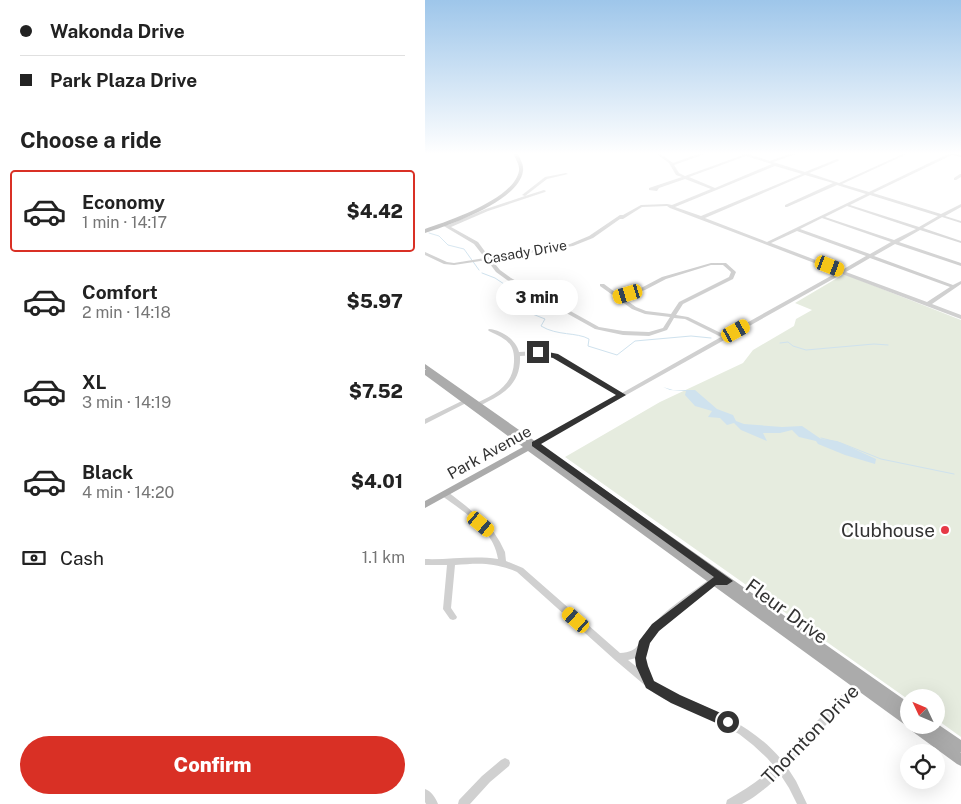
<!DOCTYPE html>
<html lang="en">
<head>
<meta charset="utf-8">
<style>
  body { margin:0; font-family:"Public Sans",sans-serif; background:#f2f2f2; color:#222; height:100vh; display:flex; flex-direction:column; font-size:19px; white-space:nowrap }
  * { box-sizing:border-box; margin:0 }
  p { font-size:16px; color:#767676 }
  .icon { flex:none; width:28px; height:28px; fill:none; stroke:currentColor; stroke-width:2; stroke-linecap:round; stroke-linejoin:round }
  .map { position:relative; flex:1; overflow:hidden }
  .panel { display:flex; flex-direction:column; background:#fff; width:425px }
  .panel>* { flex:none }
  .hud { display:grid; align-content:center; height:110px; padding:0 20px; background:#fff }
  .needle { width:32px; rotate:314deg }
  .tools { position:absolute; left:475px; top:689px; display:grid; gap:10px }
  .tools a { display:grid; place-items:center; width:45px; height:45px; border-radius:50%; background:#fff; box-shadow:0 5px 20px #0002; font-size:25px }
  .end { position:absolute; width:22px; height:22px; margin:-11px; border:6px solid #333; background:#fff; box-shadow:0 0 0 2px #fff }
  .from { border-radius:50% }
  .bubble { position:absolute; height:35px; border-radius:18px; background:#fff; box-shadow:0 5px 20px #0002; font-size:16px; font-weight:800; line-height:35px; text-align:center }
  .car { position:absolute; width:15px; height:30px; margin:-15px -8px; border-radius:6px; box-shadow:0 0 4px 1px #0007; background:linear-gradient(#f5c518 24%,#345 0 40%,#f5c518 0 76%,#345 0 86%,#f5c518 0) }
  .hud b { display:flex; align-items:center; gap:18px; height:48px; font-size:19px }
  .hud b+b { border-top:1px solid #e0e0e0 }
  .hud i { width:12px; height:12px; background:#222 }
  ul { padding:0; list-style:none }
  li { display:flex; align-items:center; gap:15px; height:82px; margin:0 10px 8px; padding:0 10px; border:2px solid transparent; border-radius:5px }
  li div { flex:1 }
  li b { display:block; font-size:19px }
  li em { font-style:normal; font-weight:800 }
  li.current { border-color:#d93025 }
  li>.icon { width:45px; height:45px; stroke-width:1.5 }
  h2 { padding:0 20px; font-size:22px; line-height:60px }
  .pay { display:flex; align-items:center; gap:12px; height:55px; padding:0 20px; font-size:19px }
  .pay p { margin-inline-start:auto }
  .button { display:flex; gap:10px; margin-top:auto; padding:10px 20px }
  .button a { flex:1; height:58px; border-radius:30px; background:#d93025; color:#fff; font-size:20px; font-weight:800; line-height:58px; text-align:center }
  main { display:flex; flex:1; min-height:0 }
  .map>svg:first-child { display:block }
  .green { fill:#e6ecdf }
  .water { fill:#cfe2ee }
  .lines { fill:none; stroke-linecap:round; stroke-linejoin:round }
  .stream { stroke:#cfe2ee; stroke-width:1 }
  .minor { fill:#d0d0d0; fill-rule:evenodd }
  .major { fill:#ababab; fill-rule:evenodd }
  .route { fill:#333 }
  .poi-dot { fill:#e63946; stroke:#fff; stroke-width:2 }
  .labels { text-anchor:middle; stroke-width:5; stroke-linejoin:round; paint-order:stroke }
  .far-street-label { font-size:14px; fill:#333; stroke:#fff }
  .street-label { font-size:16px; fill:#333; stroke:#fff }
  .near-poi-label { font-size:19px; fill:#333; stroke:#fff; text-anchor:end }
  .near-street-label { font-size:19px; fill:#333; stroke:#fff }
</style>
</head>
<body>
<main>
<section class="panel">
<div class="hud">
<b><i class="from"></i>Wakonda Drive</b>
<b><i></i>Park Plaza Drive</b>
</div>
<h2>Choose a ride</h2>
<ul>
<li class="current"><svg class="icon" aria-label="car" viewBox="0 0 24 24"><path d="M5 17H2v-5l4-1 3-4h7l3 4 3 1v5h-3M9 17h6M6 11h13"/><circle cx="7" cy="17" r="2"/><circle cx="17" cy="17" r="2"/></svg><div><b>Economy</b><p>1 min · 14:17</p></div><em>$4.42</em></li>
<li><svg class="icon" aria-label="car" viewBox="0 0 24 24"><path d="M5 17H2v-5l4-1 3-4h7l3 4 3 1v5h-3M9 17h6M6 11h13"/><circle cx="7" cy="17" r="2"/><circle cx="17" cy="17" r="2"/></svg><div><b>Comfort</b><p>2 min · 14:18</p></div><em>$5.97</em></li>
<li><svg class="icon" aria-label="car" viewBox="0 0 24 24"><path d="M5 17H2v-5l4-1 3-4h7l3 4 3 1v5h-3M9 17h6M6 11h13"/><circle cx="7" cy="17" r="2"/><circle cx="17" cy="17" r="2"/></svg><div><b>XL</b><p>3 min · 14:19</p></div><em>$7.52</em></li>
<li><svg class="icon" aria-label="car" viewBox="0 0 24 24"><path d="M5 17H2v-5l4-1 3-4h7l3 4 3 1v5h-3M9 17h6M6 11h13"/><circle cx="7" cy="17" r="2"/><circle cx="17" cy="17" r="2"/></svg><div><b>Black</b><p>4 min · 14:20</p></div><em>$4.01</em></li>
</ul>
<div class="pay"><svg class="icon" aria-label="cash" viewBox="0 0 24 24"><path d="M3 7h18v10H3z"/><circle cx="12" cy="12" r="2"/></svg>Cash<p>1.1 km</p></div>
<div class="button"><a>Confirm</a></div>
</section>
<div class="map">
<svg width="536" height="804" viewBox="0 0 536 804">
  <rect width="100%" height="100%" fill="#fff"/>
  <path class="green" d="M419,274L536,320V737L511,719V698H484V700L140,457L235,402L318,363L328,350L369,326L371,319L387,310L370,303Z"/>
  <path class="water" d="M238,387L248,390H270L292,409L308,415L311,421L319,424L357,427L377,426L396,439L412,441L451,459L450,464L420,455L393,444L391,441L374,437L367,430L355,433H338L342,441L316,430L309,423L302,425L295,418L283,417L287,411L270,406L260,395L261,391L245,390Z"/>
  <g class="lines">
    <path class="stream" d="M4,233L14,236L23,245L39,249L54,270
      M57,273L70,278L94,294C91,300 92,305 89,311H100L120,319L116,326C132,336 152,332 164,339L163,346L192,355L210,341L266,336L286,338
      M355,343L363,342L368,346L381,350L449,344L463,345
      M396,438L416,443L456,459L529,474"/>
    <path class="minor" d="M230,153H234L248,163L276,153H281L280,154L249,165L254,173L260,176L318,155L312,153L323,154L345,161L367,153H372L371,154L348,162L380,172L412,159L414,160L413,161L384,173L414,183L480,153H484L417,184L444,192L525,153H527V155L448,193L516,214L536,204V207L520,216L536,221V223L517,217L498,228L536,241V243L495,230L474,242L536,263V266L470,244L449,256L528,285L536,281V284L507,304L536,315V319L417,274L112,445H108L107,444L108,443L193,395L128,357L113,355L95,356C96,380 83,392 62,402C57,405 52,407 47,407L46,406L47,405C67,396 88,387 89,362C90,342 80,339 64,331L63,330L64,329C77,330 91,340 94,352L113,351L132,355L197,393L296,337L260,319L249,318L242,330L224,336L198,335L170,329L82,280L71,272L62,260L29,265L19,264L0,255V252L22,262L29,263L60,258L49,244L17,225V223H21L23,225L61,209L100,196L97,195L120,177L141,173L143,174L122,179L100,196L119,190L121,191L120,192L63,211L26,227L53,242L64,257L145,244L164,236L195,215H198L216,205L242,204L247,205L286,189L260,179L234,188L232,191L224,190V188L257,177L251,175L244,163ZM321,156L347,164L290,188L264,177ZM350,166L377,174L276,216L250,207ZM380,175L408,183L360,205V207H362L412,185L441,194L342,242L280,218ZM445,195L513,216L494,227L425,205ZM242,206L245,208L413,272L300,335L263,317L251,315L258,304L308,279L311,272L301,263H286L237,277L216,288L194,295L179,284H175V286L207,309L220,314L245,317L238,328L224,332L198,331L174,327L86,278L75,270L66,259L148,246L168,238L195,219H198L217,207ZM422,206L491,229L469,240L400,217ZM397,218L466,242L445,254L375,229ZM372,231L441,256L417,270L346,243ZM445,258L525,287L502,302L421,272ZM286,265H298L306,272L304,277L254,302L246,314L221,311L211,307L197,297L220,290L241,279Z
      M535,174H536V177L531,180H529V178Z
      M45,397L47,398L48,399L47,400L0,424V419Z
      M17,492H23L41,506L59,522L68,531L75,542L80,552L81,561L98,568L195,653C215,652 212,643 223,630C240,609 265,594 286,578L289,577L294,579L295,581L294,583L290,584C271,599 237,620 224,641C217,653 220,674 230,683C241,693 255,696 268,701C301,715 333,732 356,759L431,680L434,679L437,680L439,683L437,686L362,767L371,781L382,804H372L364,788L355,774C347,784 328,799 317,804C312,804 306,804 301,804L302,800C319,790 335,781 349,766L342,758L328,745L314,734L280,716L239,699L229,693L190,660L92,572C69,562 54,563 30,565L26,608L32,617L31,619L28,620L25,619L18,609L22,565H0V559C24,560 49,555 73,559C69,530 39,512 17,496L16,494ZM211,658L213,668L203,660Z
      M80,758L84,760L85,763L84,766L65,782L45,804H33L34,800L57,776L76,760Z
      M0,789C6,791 11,798 13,804H1L0,802Z"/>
    <path class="major" d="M88,153H92C95,158 99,165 98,171C94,201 25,225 0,233V229C24,221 89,199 94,171C95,165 90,158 88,153Z
      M520,153H527L536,155V157Z
      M0,364L484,703V725H497L500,727L499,725H511V723L536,740V753L535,752L536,753V766L532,764L484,729L483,727L103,451L0,508V501L98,447L0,375V370H1L0,369Z"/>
  </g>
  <linearGradient id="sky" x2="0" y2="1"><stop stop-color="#9ec6ea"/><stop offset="0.58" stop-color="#fff"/><stop offset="1" stop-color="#fff" stop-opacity="0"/></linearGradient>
  <rect width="536" height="265" fill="url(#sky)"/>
  <path class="route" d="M113,350L133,354L201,395L116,444L308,581L302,585H291L234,631L225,643L221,658L223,666L229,681L255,695L307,718L309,722L307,726L303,728L298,726L246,703L221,688L211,666L210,658L214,641L227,624L289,577L107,446V442L191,395L128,358L110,354V351Z"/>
  <circle class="poi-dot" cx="520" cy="530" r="5"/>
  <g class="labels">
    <g class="far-street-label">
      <text transform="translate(100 252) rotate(-10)" y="5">Casady Drive</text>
    </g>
    <g class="street-label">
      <text transform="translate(64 452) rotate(-29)" y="6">Park Avenue</text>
    </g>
    <g class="near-poi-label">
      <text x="510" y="537">Clubhouse</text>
    </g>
    <g class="near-street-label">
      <text transform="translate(362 611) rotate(36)" y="7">Fleur Drive</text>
      <text transform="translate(385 734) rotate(-46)" y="7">Thornton Drive</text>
    </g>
  </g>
</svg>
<div class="tools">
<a><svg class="needle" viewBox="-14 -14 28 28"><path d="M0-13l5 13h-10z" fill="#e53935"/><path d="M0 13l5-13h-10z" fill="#767676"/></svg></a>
<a><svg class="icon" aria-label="locate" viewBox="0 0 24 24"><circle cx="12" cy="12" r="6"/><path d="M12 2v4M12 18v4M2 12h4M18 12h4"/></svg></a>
</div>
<i class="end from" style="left:303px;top:722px"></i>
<i class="end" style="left:113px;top:352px"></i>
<div class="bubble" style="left:71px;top:280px;width:82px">3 min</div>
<i class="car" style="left:405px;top:266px;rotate:111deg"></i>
<i class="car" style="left:203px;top:294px;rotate:253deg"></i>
<i class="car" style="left:311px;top:331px;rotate:61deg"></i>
<i class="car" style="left:56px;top:524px;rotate:130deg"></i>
<i class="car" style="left:151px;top:620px;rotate:311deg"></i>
</div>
</main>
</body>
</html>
